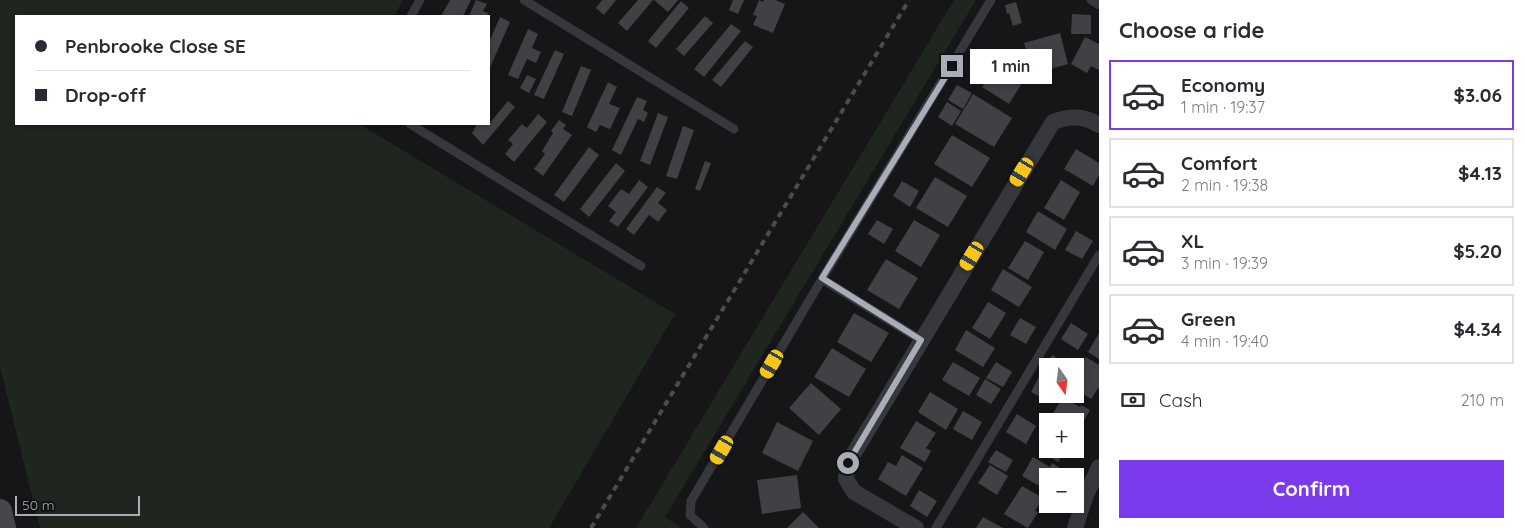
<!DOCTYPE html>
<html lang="en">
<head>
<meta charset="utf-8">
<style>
  body { margin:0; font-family:Quicksand,sans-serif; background:#f7f7f7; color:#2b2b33; height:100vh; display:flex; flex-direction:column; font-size:19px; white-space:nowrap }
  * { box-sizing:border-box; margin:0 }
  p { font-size:16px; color:#7c7c81 }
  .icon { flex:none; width:28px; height:28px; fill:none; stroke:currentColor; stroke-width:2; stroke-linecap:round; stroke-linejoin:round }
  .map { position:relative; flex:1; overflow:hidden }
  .sheet { display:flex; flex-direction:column; background:#fff; width:425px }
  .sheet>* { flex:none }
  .hud { position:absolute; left:15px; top:15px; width:475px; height:110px; border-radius:0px; box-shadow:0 2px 8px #0003; display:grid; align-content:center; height:110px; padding:0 20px; background:#fff }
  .needle { width:32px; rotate:166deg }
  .tools { position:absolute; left:1039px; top:358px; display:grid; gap:10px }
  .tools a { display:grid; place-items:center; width:45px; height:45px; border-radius:0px; background:#fff; box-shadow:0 2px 8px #0003; font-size:25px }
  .scale { position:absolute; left:15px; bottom:12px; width:125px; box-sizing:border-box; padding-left:5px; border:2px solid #a8adb8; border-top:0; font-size:14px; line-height:18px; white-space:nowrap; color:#a8adb8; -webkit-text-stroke:4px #111113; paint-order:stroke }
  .end { position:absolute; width:22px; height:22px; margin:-11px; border:6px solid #a8adb8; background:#111; box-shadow:0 0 0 2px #111 }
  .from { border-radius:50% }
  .bubble { position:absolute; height:35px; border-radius:0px; background:#fff; box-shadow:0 2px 8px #0003; font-size:16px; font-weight:800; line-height:35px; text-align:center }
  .car { position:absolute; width:15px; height:30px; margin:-15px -8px; border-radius:6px; box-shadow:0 0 4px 1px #0007; background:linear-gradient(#f5c518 24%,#345 0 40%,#f5c518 0 76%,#345 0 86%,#f5c518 0) }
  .hud b { display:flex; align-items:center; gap:18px; height:48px; font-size:19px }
  .hud b+b { border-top:1px solid #e1e1e2 }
  .hud i { width:12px; height:12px; background:#2b2b33 }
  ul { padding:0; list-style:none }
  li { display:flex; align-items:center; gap:15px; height:70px; margin:0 10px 8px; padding:0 10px; border:2px solid #e1e1e2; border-radius:0px }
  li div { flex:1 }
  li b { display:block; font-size:19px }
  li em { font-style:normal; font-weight:800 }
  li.selected { border-color:#7c3aed }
  li>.icon { width:45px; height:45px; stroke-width:1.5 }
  h2 { padding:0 20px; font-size:22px; line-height:60px }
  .pay { display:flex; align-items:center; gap:12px; height:55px; padding:0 20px; font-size:19px }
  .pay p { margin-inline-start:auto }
  .action { display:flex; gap:10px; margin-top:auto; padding:10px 20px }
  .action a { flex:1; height:58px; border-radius:0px; background:#7c3aed; color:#fff; font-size:20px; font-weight:800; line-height:58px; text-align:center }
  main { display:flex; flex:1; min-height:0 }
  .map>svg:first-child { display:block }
  .green { fill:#1e261f }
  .building { fill:#404145 }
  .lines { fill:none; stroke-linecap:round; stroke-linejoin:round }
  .service { stroke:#37383d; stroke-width:9 }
  .minor { stroke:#37383d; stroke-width:16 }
  .secondary { stroke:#45474d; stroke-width:24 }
  .rail { stroke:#4a4c52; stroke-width:4; stroke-dasharray:6 5; stroke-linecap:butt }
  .route { stroke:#a8adb8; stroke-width:6 }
</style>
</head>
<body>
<main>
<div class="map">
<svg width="1099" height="528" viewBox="0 0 1099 528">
  <rect width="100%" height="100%" fill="#161618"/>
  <path class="green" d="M0,0H403L394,16H16V124H359L675,314L549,528H40L0,367Z
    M954,0H976L665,517L682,528H636Z"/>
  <path class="building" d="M450,0H471L463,16H441Z
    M476,0L487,4L483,11L488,13L487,16H469Z
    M602,0H616L604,15L596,8Z
    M638,0H653L627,31L618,23Z
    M654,0H678L668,12Z
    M733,0H744L738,14L729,10Z
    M759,0L763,2L764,0H775L785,4L773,33L753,25L757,16L753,15Z
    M681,1L689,8L656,48L648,41Z
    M1016,2L1022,23L1013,26L1009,13L1007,14L1005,5Z
    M1072,14L1091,15V34H1071Z
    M705,16L713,23L684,56L676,49Z
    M500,17L510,22L489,70V42Z
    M731,24L741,31L704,77L694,69Z
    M528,29L538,34L532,48L541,52L536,63L527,59L518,79L508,75Z
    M1060,33L1068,64L1033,74L1024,43Z
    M1085,37L1099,44V70L1091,66L1087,73L1071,64Z
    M745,41L753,47L721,87L712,80Z
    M555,50L564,54L544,99L534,95Z
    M1001,55L1029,72L1009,104L982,87Z
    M581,66L591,70L572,116L562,112Z
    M527,75L536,79L529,93L520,88Z
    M608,82L617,87L609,104L620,108L610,129L600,125L596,132L587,127Z
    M957,85L972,93L963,109L948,100Z
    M973,94L1012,118L994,147L955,124Z
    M637,97L647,101L643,110L648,113L644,122L638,119L621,155L612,150Z
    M508,101L515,107L483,145L472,133L477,124H489Z
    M947,102L961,111L952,126L938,117Z
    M658,113L668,117L650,165L640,161Z
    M538,114L547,122L514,162L505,154L513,144L508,140L522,124L527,128Z
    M559,120L566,125L563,129L572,135L543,176L534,169L545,154L542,151L553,133L551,131Z
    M683,126L694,130L677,179L666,176Z
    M952,135L990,158L972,187L934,164Z
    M589,147L599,155L564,202L554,195Z
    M1076,149L1099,163V175L1093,186L1064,169Z
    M705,161L711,163L700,191L695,189Z
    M616,163L625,171L589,217L580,209Z
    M935,177L967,196L948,227L916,208Z
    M639,180L648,187L618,227L609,221L616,212L608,206L621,189L629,194Z
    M1061,180L1080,192L1064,220L1044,208Z
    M902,181L919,191L910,207L893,196Z
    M657,187L666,193L658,203L667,210L658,222L649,215L634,235L626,229Z
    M1038,211L1067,229L1055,250L1026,232Z
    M877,220L893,229L884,244L868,234Z
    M914,220L940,235L921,267L895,251Z
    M1076,231L1093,241L1082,259L1065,250Z
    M1025,241L1044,252L1028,280L1008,268Z
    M886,259L918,278L899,309L867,290Z
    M1003,269L1032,287L1019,307L991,290Z
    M988,302L1006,313L990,339L972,328Z
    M854,313L889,333L871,362L837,342Z
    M1020,318L1036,327L1026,344L1010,335Z
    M1071,323L1088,334L1078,350L1061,339Z
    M966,330L995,348L983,367L955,350Z
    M1099,333V359L1088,352Z
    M832,348L866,369L849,397L814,377Z
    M1052,355L1071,366H1048V374L1043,372Z
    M1086,357L1099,365V387L1091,399L1075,389V376Z
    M953,362L980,378L969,396L942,380Z
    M996,362L1012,372L1003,387L986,378Z
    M1041,373L1048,377V394H1051L1047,401L1031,392Z
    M985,379L1001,389L991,404L976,395Z
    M811,383L841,409L819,435L789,408Z
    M930,392L958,409L946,430L918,412Z
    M1063,397L1080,407L1081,405L1090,410L1078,431L1075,429V421H1062L1052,415Z
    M963,411L982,422L972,440L953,429Z
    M1017,414L1036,426L1026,444L1006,432Z
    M916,421L936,433L926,448L931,451L925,462L900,448Z
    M777,422L813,441L798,471L762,453Z
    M1048,436V449H1066L1058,462L1039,450Z
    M996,450L1013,460L1006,472L988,462Z
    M902,455L923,468L906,496L878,479L888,462L896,466Z
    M1033,457L1050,467L1052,463L1060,468L1057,476H1048V491L1022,476Z
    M990,465L1008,476L997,495L978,483Z
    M797,475L801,508L762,514L757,480Z
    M1022,486L1043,498L1035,511L1038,512L1028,528L1004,514Z
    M919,490L937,501L927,517L910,506Z
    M803,512L819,528H787Z
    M983,517L1003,528H976Z"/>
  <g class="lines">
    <path class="service" d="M524,0L734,129
      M1091,0L1099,5
      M411,16L420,0
      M410,124L641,266
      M822,279L921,340
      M704,528L690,515L691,501L822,279L991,0
      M936,528L1099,255"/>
    <path class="minor" d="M916,528L854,492L846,479L848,463L1053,122C1069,116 1083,115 1099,125
      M1075,528L1086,495L1099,467"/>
    <path class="secondary" d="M0,511L4,528"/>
    <path class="rail" d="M591,528L909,0"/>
  </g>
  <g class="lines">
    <path class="route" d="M848,463L921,340L822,278L952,66"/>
  </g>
</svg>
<div class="tools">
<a><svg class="needle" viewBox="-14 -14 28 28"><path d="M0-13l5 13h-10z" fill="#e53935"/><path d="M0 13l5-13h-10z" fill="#7c7c81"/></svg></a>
<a>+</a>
<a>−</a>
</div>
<div class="scale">50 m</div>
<i class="end from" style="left:848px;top:463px"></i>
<i class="end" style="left:952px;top:66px"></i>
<div class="bubble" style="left:970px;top:49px;width:82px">1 min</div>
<i class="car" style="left:1022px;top:172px;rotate:211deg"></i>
<i class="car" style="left:972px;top:256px;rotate:211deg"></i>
<i class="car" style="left:772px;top:364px;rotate:210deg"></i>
<i class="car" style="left:722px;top:450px;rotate:210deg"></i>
<div class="hud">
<b><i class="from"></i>Penbrooke Close SE</b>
<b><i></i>Drop-off</b>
</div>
</div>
<section class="sheet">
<h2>Choose a ride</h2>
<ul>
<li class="selected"><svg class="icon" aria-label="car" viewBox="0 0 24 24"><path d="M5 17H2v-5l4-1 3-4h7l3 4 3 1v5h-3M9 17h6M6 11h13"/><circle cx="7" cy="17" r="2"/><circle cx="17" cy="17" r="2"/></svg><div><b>Economy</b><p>1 min · 19:37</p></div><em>$3.06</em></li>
<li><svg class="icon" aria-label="car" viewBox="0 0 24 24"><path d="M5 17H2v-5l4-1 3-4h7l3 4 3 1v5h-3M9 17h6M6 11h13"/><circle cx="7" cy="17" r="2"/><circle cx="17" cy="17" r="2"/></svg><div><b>Comfort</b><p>2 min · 19:38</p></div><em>$4.13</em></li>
<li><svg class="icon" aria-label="car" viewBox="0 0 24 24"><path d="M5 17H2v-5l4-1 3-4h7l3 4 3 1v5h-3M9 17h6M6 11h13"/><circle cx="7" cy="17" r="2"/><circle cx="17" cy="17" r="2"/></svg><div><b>XL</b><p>3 min · 19:39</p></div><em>$5.20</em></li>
<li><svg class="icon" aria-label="car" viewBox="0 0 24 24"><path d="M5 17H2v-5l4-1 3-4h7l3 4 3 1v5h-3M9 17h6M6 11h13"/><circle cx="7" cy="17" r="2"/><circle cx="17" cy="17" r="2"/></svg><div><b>Green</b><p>4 min · 19:40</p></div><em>$4.34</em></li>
</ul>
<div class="pay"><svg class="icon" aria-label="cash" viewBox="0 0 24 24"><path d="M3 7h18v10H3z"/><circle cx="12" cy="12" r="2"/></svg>Cash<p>210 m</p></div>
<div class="action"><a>Confirm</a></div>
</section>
</main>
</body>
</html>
